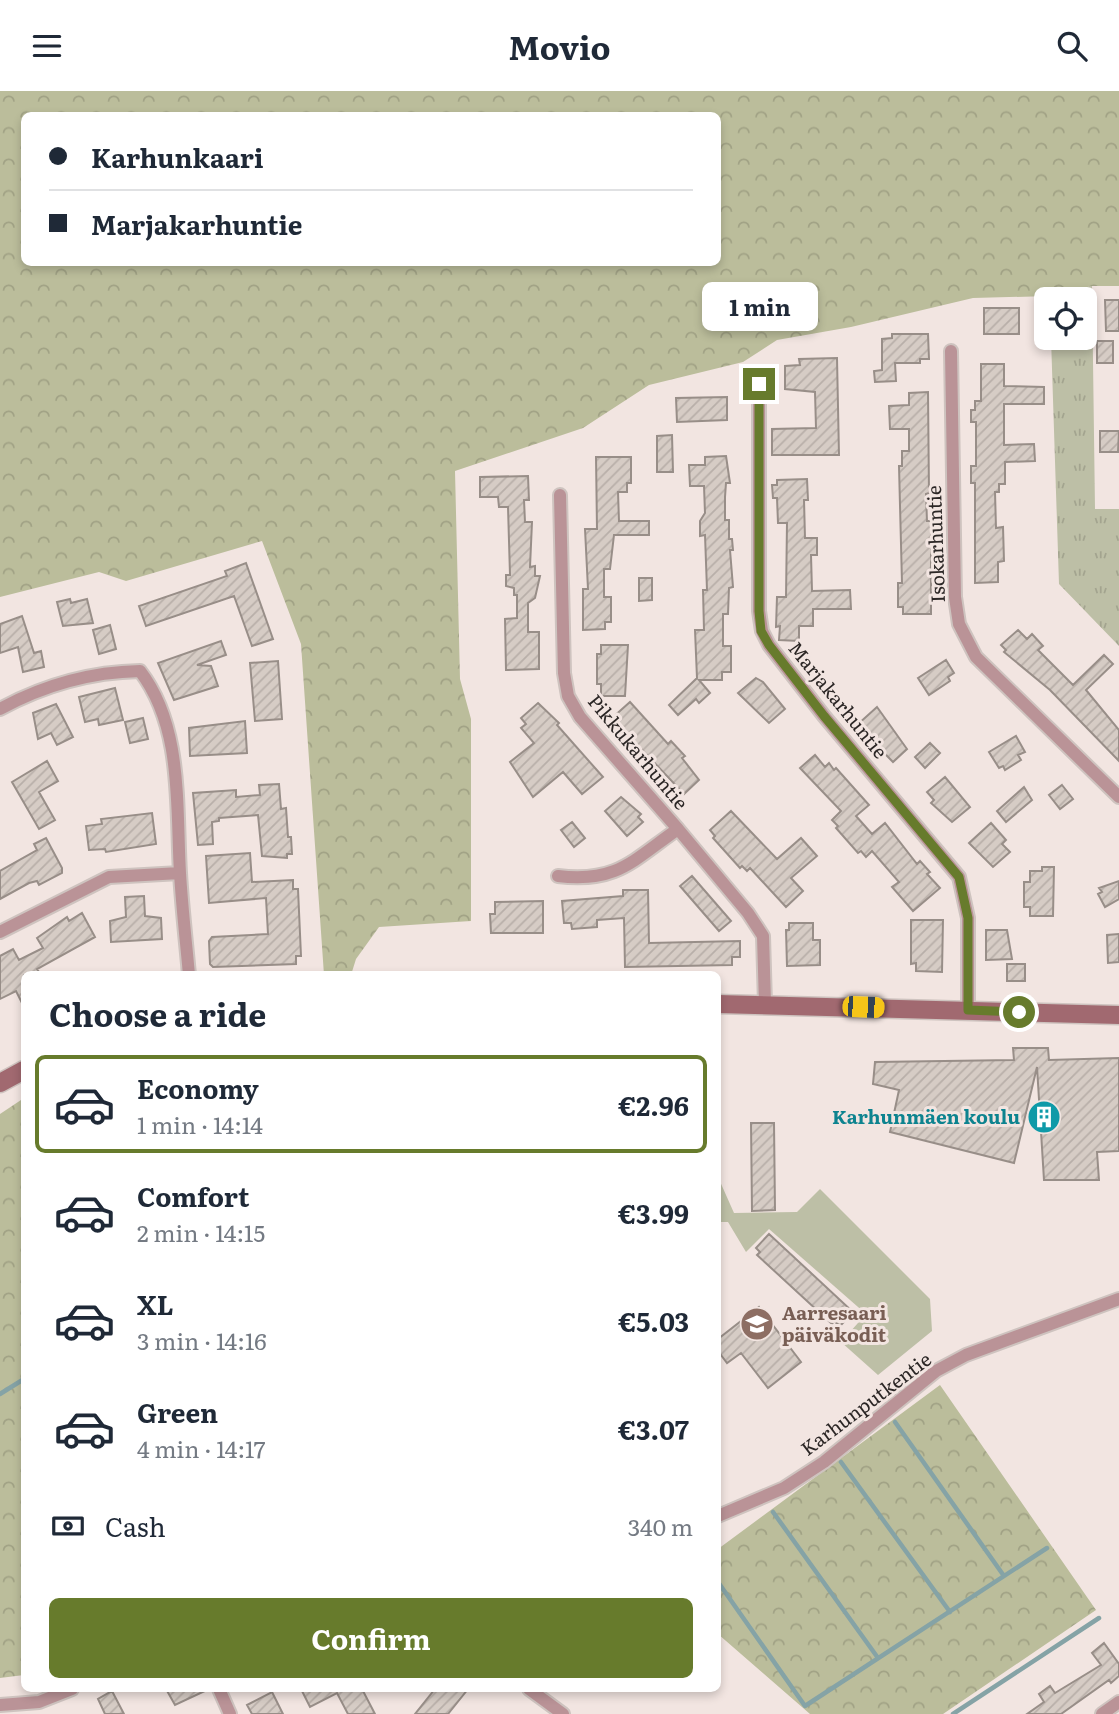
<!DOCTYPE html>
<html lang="en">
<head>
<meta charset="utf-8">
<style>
  body { margin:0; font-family:Literata,serif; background:#f2f2f3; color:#1f2937; height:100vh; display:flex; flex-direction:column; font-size:26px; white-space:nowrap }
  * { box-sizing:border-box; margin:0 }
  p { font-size:23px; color:#747a83 }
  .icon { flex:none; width:38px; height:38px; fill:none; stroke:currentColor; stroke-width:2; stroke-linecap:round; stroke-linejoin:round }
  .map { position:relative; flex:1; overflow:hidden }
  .sheet { position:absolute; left:21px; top:880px; width:700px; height:721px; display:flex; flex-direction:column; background:#fff; border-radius:10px; box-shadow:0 4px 10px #0003 }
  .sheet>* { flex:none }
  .banner { position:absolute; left:21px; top:21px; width:700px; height:154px; border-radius:10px; box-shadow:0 4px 10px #0003; display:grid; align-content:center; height:154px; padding:0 28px; background:#fff }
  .buttons { position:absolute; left:1034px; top:196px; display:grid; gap:14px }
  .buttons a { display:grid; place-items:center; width:63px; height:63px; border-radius:10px; background:#fff; box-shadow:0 4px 10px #0003; font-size:35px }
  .end { position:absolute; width:32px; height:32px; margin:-16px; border:9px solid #677b2c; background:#fff; box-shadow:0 0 0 4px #fff }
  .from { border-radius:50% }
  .bubble { position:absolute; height:49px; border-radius:10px; background:#fff; box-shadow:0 4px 10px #0003; font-size:23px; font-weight:700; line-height:49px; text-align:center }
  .car { position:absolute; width:21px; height:42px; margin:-21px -10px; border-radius:9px; box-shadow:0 0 5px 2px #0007; background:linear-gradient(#f5c518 24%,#345 0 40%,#f5c518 0 76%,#345 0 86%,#f5c518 0) }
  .banner b { display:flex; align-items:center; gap:24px; height:66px; font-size:26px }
  .banner b+b { border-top:2px solid #e0e1e3 }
  .banner i { width:18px; height:18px; background:#1f2937 }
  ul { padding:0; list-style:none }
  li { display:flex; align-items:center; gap:21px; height:98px; margin:0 14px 10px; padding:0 14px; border:4px solid transparent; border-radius:10px }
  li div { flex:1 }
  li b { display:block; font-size:26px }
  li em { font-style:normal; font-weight:700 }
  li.current { border-color:#677b2c }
  li>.icon { width:63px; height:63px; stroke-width:1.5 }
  h2 { padding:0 28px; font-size:32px; line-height:84px }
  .pay { display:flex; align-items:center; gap:18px; height:77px; padding:0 28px; font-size:26px }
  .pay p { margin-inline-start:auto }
  .action { display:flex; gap:14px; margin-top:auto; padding:14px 28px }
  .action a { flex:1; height:80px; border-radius:10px; background:#677b2c; color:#fff; font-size:28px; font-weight:700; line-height:80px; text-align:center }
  header { display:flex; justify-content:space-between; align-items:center; height:91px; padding:0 28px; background:#fff; font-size:32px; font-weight:700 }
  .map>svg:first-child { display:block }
  .grass { fill:url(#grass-tufts) }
  .forest { fill:url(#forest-crowns); fill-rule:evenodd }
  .garden { fill:#bdbfa6 }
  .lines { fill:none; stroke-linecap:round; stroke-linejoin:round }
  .stream { stroke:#85a3a6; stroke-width:4.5 }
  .building { fill:url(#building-hatch); stroke:#988e88; stroke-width:2 }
  .street-casing { stroke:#cec3bf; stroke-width:16 }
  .secondary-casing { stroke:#cec3bf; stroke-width:21 }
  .street { stroke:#ba9397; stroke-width:12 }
  .secondary { stroke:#a16970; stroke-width:18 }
  .route { stroke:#677b2c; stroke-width:9 }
  .labels { text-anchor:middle; stroke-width:6; stroke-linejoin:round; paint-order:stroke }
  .street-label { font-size:19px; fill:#2b2625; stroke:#f2e5e1 }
  .culture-label { font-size:19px; font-weight:bold; fill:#0d838f; stroke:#f2e5e1; text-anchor:end }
  .education-label { font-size:19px; font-weight:bold; fill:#785e54; stroke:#f2e5e1; text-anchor:start }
</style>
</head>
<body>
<header><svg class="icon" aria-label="menu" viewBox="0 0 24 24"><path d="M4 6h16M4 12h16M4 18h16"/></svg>Movio<svg class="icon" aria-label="search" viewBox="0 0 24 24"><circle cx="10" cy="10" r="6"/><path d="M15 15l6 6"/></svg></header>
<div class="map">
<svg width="1119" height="1623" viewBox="0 0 1119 1623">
  <defs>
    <pattern id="grass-tufts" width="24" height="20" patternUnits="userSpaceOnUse" patternTransform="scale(1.75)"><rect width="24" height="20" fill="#bdbfa6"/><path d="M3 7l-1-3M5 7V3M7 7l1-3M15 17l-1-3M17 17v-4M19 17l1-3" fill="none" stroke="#a3a48f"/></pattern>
    <pattern id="forest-crowns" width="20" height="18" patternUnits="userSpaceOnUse" patternTransform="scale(1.75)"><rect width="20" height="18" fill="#bbbd9b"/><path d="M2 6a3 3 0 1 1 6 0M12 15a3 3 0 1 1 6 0" fill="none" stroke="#a1a285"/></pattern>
    <pattern id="building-hatch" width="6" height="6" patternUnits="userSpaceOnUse" patternTransform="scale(1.75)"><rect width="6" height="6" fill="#d6ccc5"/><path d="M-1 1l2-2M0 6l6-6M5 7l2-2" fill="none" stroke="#b8afa9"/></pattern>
  </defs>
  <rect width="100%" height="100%" fill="#f2e5e1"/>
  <path class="grass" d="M1092,195L1095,418H1119V555L1059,493L1051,247H1085V208H1050V205Z"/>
  <path class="forest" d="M0,0H1119V195H1092L1050,205L973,207L851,236L777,249L743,271L649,294L583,337L455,380L460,588L471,628V830L379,836L356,868L351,884H324L301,553L262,450L126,490L99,481L0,506ZM24,24H718V172H24Z
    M24,1007V1584L0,1587V1023Z
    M940,1294L1096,1519L943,1623H810L718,1543V1458Z"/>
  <path class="garden" d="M718,1030V1086L734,1122L797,1121L820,1098L930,1208L932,1240L878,1284L841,1251L866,1223L769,1138L746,1161L728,1131H718Z"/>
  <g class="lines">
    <path class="stream" d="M0,1303L24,1288
      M895,1331L1004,1485
      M841,1371L950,1521
      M773,1421L878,1567
      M718,1491L805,1615L1047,1457
      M953,1623L1099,1527"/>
  </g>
  <path class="building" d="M1105,209H1119V240H1106Z
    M984,217H1019V243H984Z
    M892,243H928L929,268H920V272H895L896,290L875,291L874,280L882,279V248L892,247Z
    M1097,250H1113V272H1097Z
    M837,267L839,364H772V338L816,337L815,301L785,298V275L800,274L799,268Z
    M981,273H1004V295L1044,296V313H1004V354L1034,353L1035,370L1005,371V393H999V401H995L996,437L1003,436L1004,470L998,471V491L975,492V392H971V375H976V331H971V319H975V310H981Z
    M928,301L929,402L926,403L927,430H931V523H903V516H898V492H902L899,375H902V360H909V338H890L889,315L909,314V302Z
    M727,306V329L677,331L676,307Z
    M1100,340H1119L1118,361H1100Z
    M672,344L673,381H657V345Z
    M726,365L730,392H726L725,406V429H729V448H732L733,459H730L733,496L729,497L728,523H723V555H731V581H722V589H699L710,602L699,612L696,608L678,624L669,614L697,587L695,539H704L703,499H707L705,444L700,445V430L705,422L704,395H690L689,374H705V366Z
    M596,366H631V392H627V401H618L619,430H649V444H614L610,478H604V506H611V531H605V538L583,539V498H588L585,438H597Z
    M528,385L529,409H524L525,431H532L530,476L535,475V485H540L535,507L528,512V541H539V578L506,579L505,528L517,527V504H514V497L506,495V484H510L508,416H499L498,406H480V386Z
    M807,388L808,409H804L805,447H817V464H811L812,500L850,499L851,518H813V535H799V550L779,549L780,535L776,536L777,506H786L787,432H778L777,407H773L772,394H777V389Z
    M246,472L273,548L252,555L234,505L146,535L139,515L227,485L225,480Z
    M639,487H652V509L639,510Z
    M70,508L71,512L87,508L93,532L63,535L57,511Z
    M22,525L34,562L41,560L44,576L23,581L18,556L0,562V533Z
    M110,534L116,558L99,563L93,539Z
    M1018,539L1027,548L1032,543L1043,555L1038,559L1073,594L1104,564L1113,573L1086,599L1119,639V670L1050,599L1004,561L1006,559L1001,554Z
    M221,550L226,564L197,574L211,575L218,595L174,609L158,572Z
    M601,554H628L625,605H601V593H597V563H601Z
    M946,569L954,582L948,586L950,590L929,604L918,587Z
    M278,570L282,628L255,630L250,572Z
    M756,587L763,591L785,618L769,632L738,602Z
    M115,597L123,629L99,634L98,628L85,631L79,606Z
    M630,611L668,653L671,650L685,665L682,667L699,689L684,703L612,627Z
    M538,612L559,632L557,634L603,686L582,703L563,681L533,706L510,671L534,652L521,637L526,633L521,627Z
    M56,613L73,646L57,654L51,642L38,648L33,622Z
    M877,616L907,658L893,671L857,634Z
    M143,627L148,648L130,652L125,631Z
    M245,630L247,662L190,665L189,637Z
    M1016,645L1025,661L1018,664L1021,669L1005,679L1003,675L999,677L989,661Z
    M930,652L940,662L925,677L915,666Z
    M815,664L825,676L829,672L834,679L836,677L869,714L856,725L872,743L885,732L917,773L920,770L930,781L927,783L940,797L913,820L892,796L899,791L872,760L866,766L861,760L858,762L836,737L838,735L832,729L841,720L800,677Z
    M47,670L58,690L39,701L55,729L39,738L12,691Z
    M945,686L970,716L952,731L931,712L934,709L927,701Z
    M279,693L281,718L286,717L288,746H291L292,763H287V767L262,765L258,724L219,727V730L212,731L213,753L198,754L193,702L236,699V706L260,704L259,694Z
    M1062,694L1073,708L1060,718L1049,704Z
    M1024,696L1032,709L1006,731L997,720Z
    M621,706L641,723L638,726L643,731L627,745L605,720Z
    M731,720L777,768L801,747L817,765L791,787L803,800L786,816L750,777L747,780L742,775L740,777L713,747L715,745L710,739Z
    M152,722L156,753L106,761L105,758L89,759L86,735L102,733L101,728Z
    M572,731L585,747L574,756L561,739Z
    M991,732L1006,749L1002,753L1010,761L993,776L969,752Z
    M46,747L62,777V782L39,794L37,790L29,792L0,808V780L37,759L34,753Z
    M250,762L252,791L293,789V798H298L301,865H296V873L213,876L210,873L209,850L212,846L268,843L266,807L209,812L206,765Z
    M1042,776H1054L1053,825H1030V816H1024V791H1030V780H1042Z
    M692,785L731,830L719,840L680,795Z
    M1119,790V808L1105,816L1098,803L1102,801L1099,797Z
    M623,799H648L649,852L740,850V866H732V874L625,876L624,827L597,829V836L572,838L571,832H564L562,810L623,805Z
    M144,805L145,825L161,827L162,848L111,851L110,830L126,826L125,806Z
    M543,810V842H491L490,823H495V811Z
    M82,822L95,846L37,878L41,884H24V916L16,900L0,908V865L13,858L19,869L43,857L37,847L67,826L69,830Z
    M911,829H943L942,881L916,880V872L911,873Z
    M789,832H813V849H820V874L787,875L786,839H789Z
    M986,839H1007L1012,868L986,869Z
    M1119,843V871L1108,872L1107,844Z
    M1007,873H1025V890H1007Z
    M1013,957H1048L1049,969L1119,967V1060L1097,1061L1099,1089H1044L1037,976L1014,1072L890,1041L899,999L873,993L875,971L1014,969Z
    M751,1032H774L775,1119L752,1120Z
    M769,1143L853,1221L840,1235L834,1230L832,1233L757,1164L760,1161L756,1157Z
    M759,1216L801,1271L768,1297L741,1262L727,1272L718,1260V1248Z
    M1104,1552L1119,1573V1585L1111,1592L1109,1589L1061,1623H1027L1044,1611L1039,1603L1050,1595L1055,1602L1101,1574L1092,1562Z
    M166,1598H209L175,1614Z
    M301,1598H362L375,1623H348L337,1602L310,1616Z
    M435,1598H468L448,1623H415Z
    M112,1600L124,1623H105L98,1608Z
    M272,1601L283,1623H252L247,1614Z"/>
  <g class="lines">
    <defs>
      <path id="street" d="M951,260L955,506L959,533L976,566L1119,706
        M759,293V520L762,540L769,554L824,625L959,786L968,827V919
        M560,404L564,582L568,605L580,626L678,738L748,822L763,845L765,913
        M0,618C44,594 90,581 140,580C183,636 176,715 180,782C182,816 186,850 189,884
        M558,785C617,792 632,770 678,738
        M0,841L109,786L180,782
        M718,1425L784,1397L824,1371L936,1280L966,1264L1119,1208
        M219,1598L230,1623
        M529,1598L563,1623
        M0,1614L39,1611L72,1598
        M1102,1623L1119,1611"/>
      <path id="secondary" d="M718,913L1119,924
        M0,992L24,979"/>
    </defs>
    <use href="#street" class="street-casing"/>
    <use href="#secondary" class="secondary-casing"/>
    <use href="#street" class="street"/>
    <use href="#secondary" class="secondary"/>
  </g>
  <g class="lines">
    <path class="route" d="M759,293V520L761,540L769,554L824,625L959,786L968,827V919L1019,921"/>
  </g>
  <defs>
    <symbol id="building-disc" viewBox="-11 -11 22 22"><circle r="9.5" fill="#0f9aa8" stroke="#f2e5e1"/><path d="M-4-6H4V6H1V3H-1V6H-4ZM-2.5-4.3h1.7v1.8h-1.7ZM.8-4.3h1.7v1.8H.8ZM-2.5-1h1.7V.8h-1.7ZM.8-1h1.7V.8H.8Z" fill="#fff"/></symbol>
    <symbol id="school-disc" viewBox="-11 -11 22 22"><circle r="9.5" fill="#8d6e63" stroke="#f2e5e1"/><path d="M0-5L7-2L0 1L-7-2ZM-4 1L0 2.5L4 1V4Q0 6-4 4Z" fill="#fff"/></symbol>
  </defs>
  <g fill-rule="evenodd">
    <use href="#building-disc" x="1025" y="1007" width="38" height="38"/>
    <use href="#school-disc" x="738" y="1214" width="38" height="38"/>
  </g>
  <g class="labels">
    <g class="street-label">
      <text transform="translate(936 453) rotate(-92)" y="7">Isokarhuntie</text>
      <text transform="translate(838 609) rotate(51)" y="7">Marjakarhuntie</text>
      <text transform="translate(638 661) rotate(50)" y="7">Pikkukarhuntie</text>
      <text transform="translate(866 1313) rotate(-37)" y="7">Karhunputkentie</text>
    </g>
    <g class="culture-label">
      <text x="1020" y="1033">Karhunmäen koulu</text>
    </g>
    <g class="education-label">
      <text x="782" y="1229">Aarresaari<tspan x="782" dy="22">päiväkodit</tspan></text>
    </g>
  </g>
</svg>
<div class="buttons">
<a><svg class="icon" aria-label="locate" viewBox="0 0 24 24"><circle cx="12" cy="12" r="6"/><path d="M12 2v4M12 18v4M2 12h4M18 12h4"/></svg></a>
</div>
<i class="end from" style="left:1019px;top:921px"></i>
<i class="end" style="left:759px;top:293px"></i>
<div class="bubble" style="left:702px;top:191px;width:116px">1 min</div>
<i class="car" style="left:863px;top:916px;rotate:92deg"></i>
<div class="banner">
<b><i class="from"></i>Karhunkaari</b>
<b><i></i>Marjakarhuntie</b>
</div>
<section class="sheet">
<h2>Choose a ride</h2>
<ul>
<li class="current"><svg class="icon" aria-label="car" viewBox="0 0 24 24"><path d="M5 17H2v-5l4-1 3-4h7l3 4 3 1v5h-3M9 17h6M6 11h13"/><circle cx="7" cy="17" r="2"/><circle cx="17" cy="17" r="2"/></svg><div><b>Economy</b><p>1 min · 14:14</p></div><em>€2.96</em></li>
<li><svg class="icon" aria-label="car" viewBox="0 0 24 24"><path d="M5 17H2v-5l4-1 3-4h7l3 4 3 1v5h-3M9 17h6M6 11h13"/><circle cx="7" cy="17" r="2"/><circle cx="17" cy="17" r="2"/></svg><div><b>Comfort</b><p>2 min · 14:15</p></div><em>€3.99</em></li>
<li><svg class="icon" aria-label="car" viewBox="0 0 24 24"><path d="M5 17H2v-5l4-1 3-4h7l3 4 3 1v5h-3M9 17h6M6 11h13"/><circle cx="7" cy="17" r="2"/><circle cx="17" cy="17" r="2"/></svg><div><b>XL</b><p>3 min · 14:16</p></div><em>€5.03</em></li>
<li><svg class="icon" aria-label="car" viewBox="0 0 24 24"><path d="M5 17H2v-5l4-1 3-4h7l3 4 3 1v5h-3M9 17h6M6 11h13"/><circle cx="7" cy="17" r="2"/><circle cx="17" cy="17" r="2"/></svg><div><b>Green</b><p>4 min · 14:17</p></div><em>€3.07</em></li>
</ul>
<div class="pay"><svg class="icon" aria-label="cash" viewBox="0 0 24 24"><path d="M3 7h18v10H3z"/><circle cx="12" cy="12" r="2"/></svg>Cash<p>340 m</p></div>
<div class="action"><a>Confirm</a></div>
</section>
</div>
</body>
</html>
